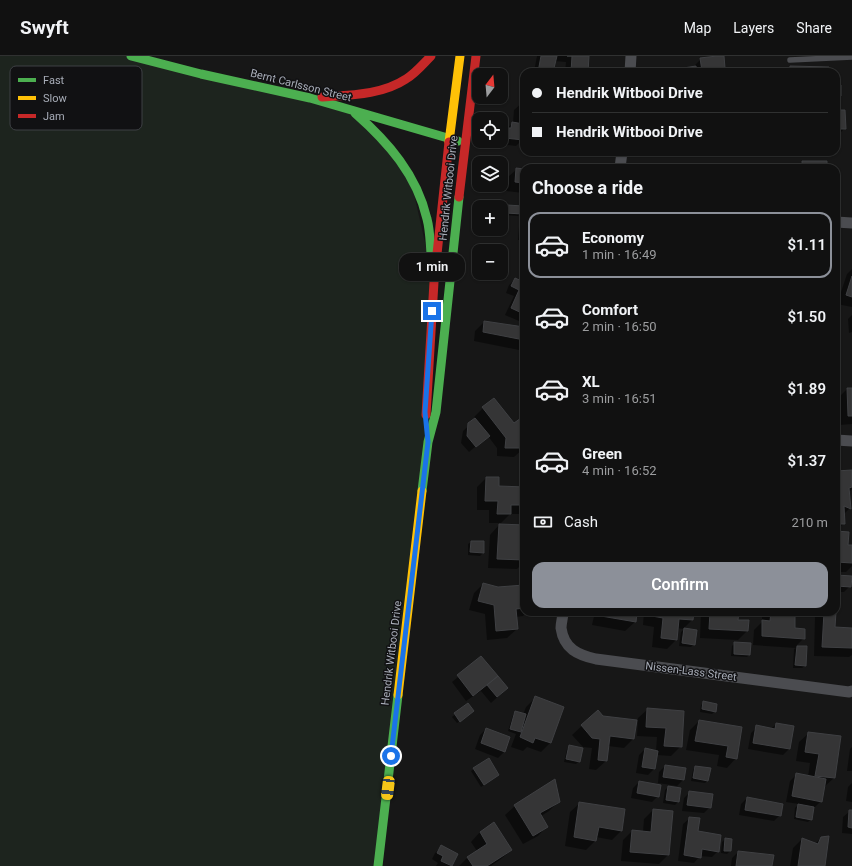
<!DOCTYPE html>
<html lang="en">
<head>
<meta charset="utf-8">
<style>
  body { margin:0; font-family:Roboto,sans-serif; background:#1a1a1a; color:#f1f3f6; height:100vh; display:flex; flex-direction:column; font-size:15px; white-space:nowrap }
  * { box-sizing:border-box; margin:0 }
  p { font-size:13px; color:#9c9d9f }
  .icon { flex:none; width:22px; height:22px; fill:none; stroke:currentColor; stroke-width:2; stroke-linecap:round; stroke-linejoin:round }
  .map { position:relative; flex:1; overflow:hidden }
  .panel { position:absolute; left:520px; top:108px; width:320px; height:452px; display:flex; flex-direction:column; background:#111; border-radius:12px; box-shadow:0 1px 3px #0004,0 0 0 1px #303131 }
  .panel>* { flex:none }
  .top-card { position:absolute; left:520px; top:12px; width:320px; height:88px; border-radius:12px; box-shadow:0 1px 3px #0004,0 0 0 1px #303131; display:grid; align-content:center; height:88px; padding:0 12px; background:#111 }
  .needle { width:26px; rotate:16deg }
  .tools { position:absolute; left:472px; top:12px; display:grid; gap:8px }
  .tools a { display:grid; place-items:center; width:36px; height:36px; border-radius:8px; background:#111; box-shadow:0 1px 3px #0004,0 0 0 1px #303131; font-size:20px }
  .end { position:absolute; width:18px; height:18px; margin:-9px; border:5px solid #1a73e8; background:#fff; box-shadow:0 0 0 2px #fff }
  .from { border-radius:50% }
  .bubble { position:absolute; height:28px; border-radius:12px; background:#111; box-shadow:0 1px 3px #0004,0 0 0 1px #303131; font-size:13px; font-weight:600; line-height:28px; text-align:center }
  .car { position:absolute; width:12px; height:24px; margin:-12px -6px; border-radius:5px; box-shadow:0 0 3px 1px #0007; background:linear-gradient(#f5c518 24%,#345 0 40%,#f5c518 0 76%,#345 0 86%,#f5c518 0) }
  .top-card b { display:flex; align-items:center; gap:14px; height:38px; font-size:15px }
  .top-card b+b { border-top:1px solid #303131 }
  .top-card i { width:10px; height:10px; background:#f1f3f6 }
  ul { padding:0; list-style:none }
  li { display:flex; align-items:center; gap:12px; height:66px; margin:0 8px 6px; padding:0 4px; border:2px solid transparent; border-radius:12px }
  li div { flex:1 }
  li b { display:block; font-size:15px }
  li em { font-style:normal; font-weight:600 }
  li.current { border-color:#8c9099 }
  li>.icon { width:36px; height:36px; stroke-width:1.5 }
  h2 { padding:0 12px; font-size:18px; line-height:48px }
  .pay { display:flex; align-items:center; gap:10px; height:44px; padding:0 12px; font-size:15px }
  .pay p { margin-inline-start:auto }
  .action { display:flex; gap:8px; margin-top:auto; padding:8px 12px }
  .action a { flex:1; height:46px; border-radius:12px; background:#8c9099; color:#fff; font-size:16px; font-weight:600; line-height:46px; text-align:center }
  header { display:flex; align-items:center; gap:24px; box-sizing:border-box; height:56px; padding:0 20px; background:#111; border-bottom:1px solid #303131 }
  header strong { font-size:19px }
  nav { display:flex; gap:22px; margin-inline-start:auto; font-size:14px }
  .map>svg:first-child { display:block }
  .green { fill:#1d241e }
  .shadow { fill:#0007 }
  .building { fill:#353536; stroke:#3f4043 }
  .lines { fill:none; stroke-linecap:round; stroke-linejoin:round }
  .lane { stroke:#4b4c50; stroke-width:5.5 }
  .street { stroke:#4b4c50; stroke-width:11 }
  .fast { stroke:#4caf50; stroke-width:9 }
  .slow { stroke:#ffc107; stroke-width:9 }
  .jam { stroke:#c62828; stroke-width:9 }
  .route { stroke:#1a73e8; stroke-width:5 }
  .labels { text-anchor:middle; stroke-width:3; stroke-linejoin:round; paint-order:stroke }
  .street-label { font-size:11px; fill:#a8adb8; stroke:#111113 }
  .key { fill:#111113; stroke:#3e4045; stroke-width:1 }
  .key-label { font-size:11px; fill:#a8adb8 }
</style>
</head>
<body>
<header>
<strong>Swyft</strong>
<nav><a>Map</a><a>Layers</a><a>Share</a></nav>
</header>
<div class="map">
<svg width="852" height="810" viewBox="0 0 852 810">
  <rect width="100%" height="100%" fill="#171717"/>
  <path class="green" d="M0,0H131L350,53L409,116L434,226L428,386L378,810H0Z"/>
  <path class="shadow" d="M537,0H588L587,16H565L566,6L554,5L552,16H534Z
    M701,3L724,12L720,16H671L695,11V9Z
    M790,11L828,16H785Z
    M524,45V72L522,84L516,90L499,88L500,85H501V78L513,67L514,54Z
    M836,55L845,72L839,78H837L836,89Z
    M802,106L826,112H796Z
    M517,113L524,114V137L506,135L507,122Z
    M507,150L521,151V158L524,155V184H518L520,158L518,160L504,159L505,153Z
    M852,213V251L837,248L847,218Z
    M515,223L524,227V260L519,265L505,259L514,240L506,237L509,229Z
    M852,259V276L849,277L848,263Z
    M484,266L524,272V295L474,285L475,275Z
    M847,333H852V368L839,369L838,342Z
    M483,352L513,368L524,362V392L514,401L497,400V392L488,380L469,396L461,387L463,375L476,363L474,361Z
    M852,415V433L849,436L850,452L844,458V467L838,473H836V416Z
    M486,422L498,431L524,432V458H510L501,467H489V454H477V431Z
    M499,469L524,470V506L517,513L488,512L490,479Z
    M836,476L847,490H852V510L846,516H836Z
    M471,486H483V497L480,500L468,499V488Z
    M836,520L850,530L844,536H836Z
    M483,528L498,532L524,530V556H527L523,560L516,561L517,573L507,582L487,584L485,558L469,554L474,537Z
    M595,556H631L635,566L625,575L592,569Z
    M644,556H693L692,564L683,573L677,572L676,584L667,593L652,591L654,571L643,569Z
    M701,556H738L737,565L747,575L738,584L700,582Z
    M762,556H794V573L804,582L796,590L806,591L805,610L802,612H793L794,593L796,592L753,589L754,574L762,566Z
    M820,556H835L834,572L852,573V599L849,601L814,600L815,561Z
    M684,573L694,588L691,591L679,590L681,576Z
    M735,587L749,599L747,601L731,600L732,590Z
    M481,602L507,632L491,647L481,635L466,645L452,626Z
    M536,641L550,687L541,696L527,691L523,695L511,691L516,678L508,675L513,659L515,656L523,659L526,651Z
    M704,646L715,655L712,658L700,656L701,649Z
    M468,648L470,658L457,667L452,661Z
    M648,653L683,656L681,690L671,700L657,699L654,713L648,719L636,717L639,699L645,693L656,695L657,681L637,680L638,662Z
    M598,655L603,661L636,665L633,683L624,692L608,690L606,705L596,714L589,713L592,692L583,691L572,679Z
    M699,665L741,671L736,702L727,712L717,710L719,699L686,694L690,674Z
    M776,668L789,693L783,699L748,693L751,677L757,671L771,673Z
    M486,673L504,696L498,702L475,693L480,679Z
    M809,677L840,681L834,722L824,731L821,745L815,751H813L811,763L808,766L794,763L795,752L799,748L786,746L790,725L797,718L808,721L810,707L796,705L799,686Z
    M570,690L579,705L576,708L564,706L567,693Z
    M852,691V715H847L850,693Z
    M665,710L683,724L677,730L658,727L659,716Z
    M695,711L707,725L705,727L691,725L693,714Z
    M474,713L498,719L481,731L471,715Z
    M639,726L658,740L652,746L631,742L633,732Z
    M852,727V746L846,745L848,731Z
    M668,731L678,746L675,749L663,747L665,734Z
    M690,736L710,751L704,757L682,755L684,742Z
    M747,742L780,759L774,765L739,759L741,748Z
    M558,746L549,755L541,760L547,770L538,780L523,788L505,759L515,750Z
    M580,747L621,775L612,784L596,781V784L586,794L565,790L570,756Z
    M653,754L668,799L659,808L621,805L623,784L632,775L643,776L644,763Z
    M850,755H852V778L842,777L843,761Z
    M690,762L697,776L718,795L712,801L700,800L694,807L678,805L683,768Z
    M480,776L511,794L501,803L491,810H459L468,801L477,795L471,786Z
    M821,782L824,810H790L793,792L802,783L815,788Z
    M725,783L730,795L727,798L721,797L722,786Z
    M441,791L457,798L450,810H436L438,807L432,803L435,797Z
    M738,796L771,810H731L732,802Z"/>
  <path class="building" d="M541,0H557L553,16H538Z
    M567,0H589L588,16H571L572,0Z
    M717,0H724L725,12L702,15L700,2Z
    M696,10L697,16H672L671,14Z
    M790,10L829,11V16H789Z
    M836,29H841V40H836Z
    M836,54H845L846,73H838V88H836Z
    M512,66L524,68L523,84L505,82L506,72H511Z
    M802,105H827V112H765L802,111Z
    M710,110V112H656V111Z
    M516,112L524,113V127L515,126Z
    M507,149L523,150L522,158L506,157Z
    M852,220V241L846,239Z
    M515,222L524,226V258L511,252L519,234L511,230Z
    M484,265L524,271V284L483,276Z
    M847,332H852V360H848Z
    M494,342L514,367L524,360V392H505L506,382L482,351Z
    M475,362L490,380L476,391L467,380L468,367Z
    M852,414V431L849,432L851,453L844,450L845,468H836V415Z
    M486,421H499V430L524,431V449H511V458H497L498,445H485Z
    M499,468L524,469V504L497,503Z
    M836,475L849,476L848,489H852V507L836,506Z
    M471,485H484V497L470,496Z
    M836,519L852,520L851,531L836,530Z
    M483,527L498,531L524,529V552L516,553L518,573L496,575L494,549L478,545Z
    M602,556H637L636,566L601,560Z
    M652,556H694L693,564L679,563L677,584L661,582L663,562L652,560Z
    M710,556H739L738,564H749L748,575L709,573Z
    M771,556H795V572L805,573V583L762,580V564L770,565Z
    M824,556H836L835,571L852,572V592L822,591Z
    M684,572L697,574L695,589L682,587Z
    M734,586L751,587L750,599L734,598Z
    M797,590H807L806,610L795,609Z
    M481,600L498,620L473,640L457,619Z
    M498,620L508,632L497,641L487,629Z
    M535,640L564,651L551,687L535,682L533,687L520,681Z
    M703,645L717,648L716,656L702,653Z
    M468,647L474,655L460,666L454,657Z
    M647,652L684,655L682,691L664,690L666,672L646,671Z
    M598,654L603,660L637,664L634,683L610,680L607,705L598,704L600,683L592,682L581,669Z
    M515,655L526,658L521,676L510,673Z
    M699,664L742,671L737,703L726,701L728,690L695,685Z
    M776,667L794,670L790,693L753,687L756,669L775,673Z
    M486,672L510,681L505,696L481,687Z
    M808,676L841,680L835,722L815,720L819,698L805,696Z
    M569,689L583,692L580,706L566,703Z
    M645,692L658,695L655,713L642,711Z
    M489,702L499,719L484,729L473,712Z
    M665,709L686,712L684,724L663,721Z
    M695,710L711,712L708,725L693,722Z
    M796,717L826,723L822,746L792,740Z
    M555,723L560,746L540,757L548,771L533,780L514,749Z
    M639,725L661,729L659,741L637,737Z
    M668,730L681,732L679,746L666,744Z
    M689,735L713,738L711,752L687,749Z
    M747,741L783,748L781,760L745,754Z
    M579,746L625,753L622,775L599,771L596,785L574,781Z
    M798,748L814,751L812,764L796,761Z
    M653,753L673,755L669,799L630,796L632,774L651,776Z
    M849,754H852V772L848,771Z
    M689,761L700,762L698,775L721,779L719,796L702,793L701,802L684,799Z
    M494,766L512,794L487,810H473L467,801L487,788L480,776Z
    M829,780L825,810H798L802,782L818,788L821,781Z
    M725,782L732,783L731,795H724Z
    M441,789L458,798L452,810L441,805L443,800L437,797Z
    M738,795L774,799L772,810H736Z"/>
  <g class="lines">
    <path class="lane" d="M790,4L852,1"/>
    <path class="street" d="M630,16L631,0
      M620,112L622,96
      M836,166L852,167
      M836,384L852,385
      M563,556C563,561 561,567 561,572C564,593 578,599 596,603L849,636L852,635"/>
    <path class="fast" d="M131,0L201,18L310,42L458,85
      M355,57C388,86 417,119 427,163C430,174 430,186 431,197
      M422,435L428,386L436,356L459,141
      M378,810L398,639"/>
    <path class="slow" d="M449,86L460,0
      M398,639L422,435"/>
    <path class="jam" d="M322,41C350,39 382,39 406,23C416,17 423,8 431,0
      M459,141L476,0
      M426,359L434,226L449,86"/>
  </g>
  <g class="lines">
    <path class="route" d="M391,700L428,386L425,356L432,255"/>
  </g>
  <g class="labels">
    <g class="street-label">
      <text transform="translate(301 29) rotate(14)" y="4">Bernt Carlsson Street</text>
      <text transform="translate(448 132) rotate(-84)" y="4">Hendrik Witbooi Drive</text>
      <text transform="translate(391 597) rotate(-83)" y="4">Hendrik Witbooi Drive</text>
      <text transform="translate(691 615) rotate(7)" y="4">Nissen-Lass Street</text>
    </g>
  </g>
  <rect x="10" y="10" width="132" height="64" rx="6" class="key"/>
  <rect x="18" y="22" width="18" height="4" fill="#4caf50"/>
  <rect x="18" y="40" width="18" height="4" fill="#ffc107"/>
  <rect x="18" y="58" width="18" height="4" fill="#c62828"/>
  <g class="key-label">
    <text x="43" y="28">Fast</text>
    <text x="43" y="46">Slow</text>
    <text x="43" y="64">Jam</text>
  </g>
</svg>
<div class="tools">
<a><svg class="needle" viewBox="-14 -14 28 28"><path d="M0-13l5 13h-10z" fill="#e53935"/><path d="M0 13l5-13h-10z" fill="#9c9d9f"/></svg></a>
<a><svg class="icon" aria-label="locate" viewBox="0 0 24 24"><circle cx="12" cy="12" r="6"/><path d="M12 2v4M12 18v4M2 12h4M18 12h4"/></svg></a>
<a><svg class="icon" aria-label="layers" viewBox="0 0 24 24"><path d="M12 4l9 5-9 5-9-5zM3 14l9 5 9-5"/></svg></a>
<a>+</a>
<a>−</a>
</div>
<i class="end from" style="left:391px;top:700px"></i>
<i class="end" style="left:432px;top:255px"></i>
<div class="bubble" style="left:399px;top:197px;width:66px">1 min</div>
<i class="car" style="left:388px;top:732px;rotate:187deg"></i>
<div class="top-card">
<b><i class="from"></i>Hendrik Witbooi Drive</b>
<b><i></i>Hendrik Witbooi Drive</b>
</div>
<section class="panel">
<h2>Choose a ride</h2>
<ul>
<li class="current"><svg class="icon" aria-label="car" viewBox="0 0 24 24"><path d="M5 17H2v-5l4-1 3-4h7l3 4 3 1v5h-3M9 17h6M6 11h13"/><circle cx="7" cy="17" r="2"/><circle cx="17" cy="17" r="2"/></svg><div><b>Economy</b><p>1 min · 16:49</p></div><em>$1.11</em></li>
<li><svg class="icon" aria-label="car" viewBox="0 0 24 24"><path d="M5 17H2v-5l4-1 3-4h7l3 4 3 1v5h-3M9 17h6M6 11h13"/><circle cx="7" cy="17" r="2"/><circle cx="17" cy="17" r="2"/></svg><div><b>Comfort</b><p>2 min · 16:50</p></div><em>$1.50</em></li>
<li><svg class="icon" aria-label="car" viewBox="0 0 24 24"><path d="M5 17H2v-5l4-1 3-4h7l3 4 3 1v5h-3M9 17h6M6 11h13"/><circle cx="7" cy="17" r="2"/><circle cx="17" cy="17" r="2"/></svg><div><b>XL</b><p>3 min · 16:51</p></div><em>$1.89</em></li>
<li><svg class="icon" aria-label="car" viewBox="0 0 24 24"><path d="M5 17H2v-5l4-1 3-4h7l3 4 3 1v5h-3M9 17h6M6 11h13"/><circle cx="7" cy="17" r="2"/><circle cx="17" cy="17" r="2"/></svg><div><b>Green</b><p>4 min · 16:52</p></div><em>$1.37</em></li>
</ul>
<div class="pay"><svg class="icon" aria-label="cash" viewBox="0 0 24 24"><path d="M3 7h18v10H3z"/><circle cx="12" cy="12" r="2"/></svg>Cash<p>210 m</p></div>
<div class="action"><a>Confirm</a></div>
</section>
</div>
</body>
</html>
